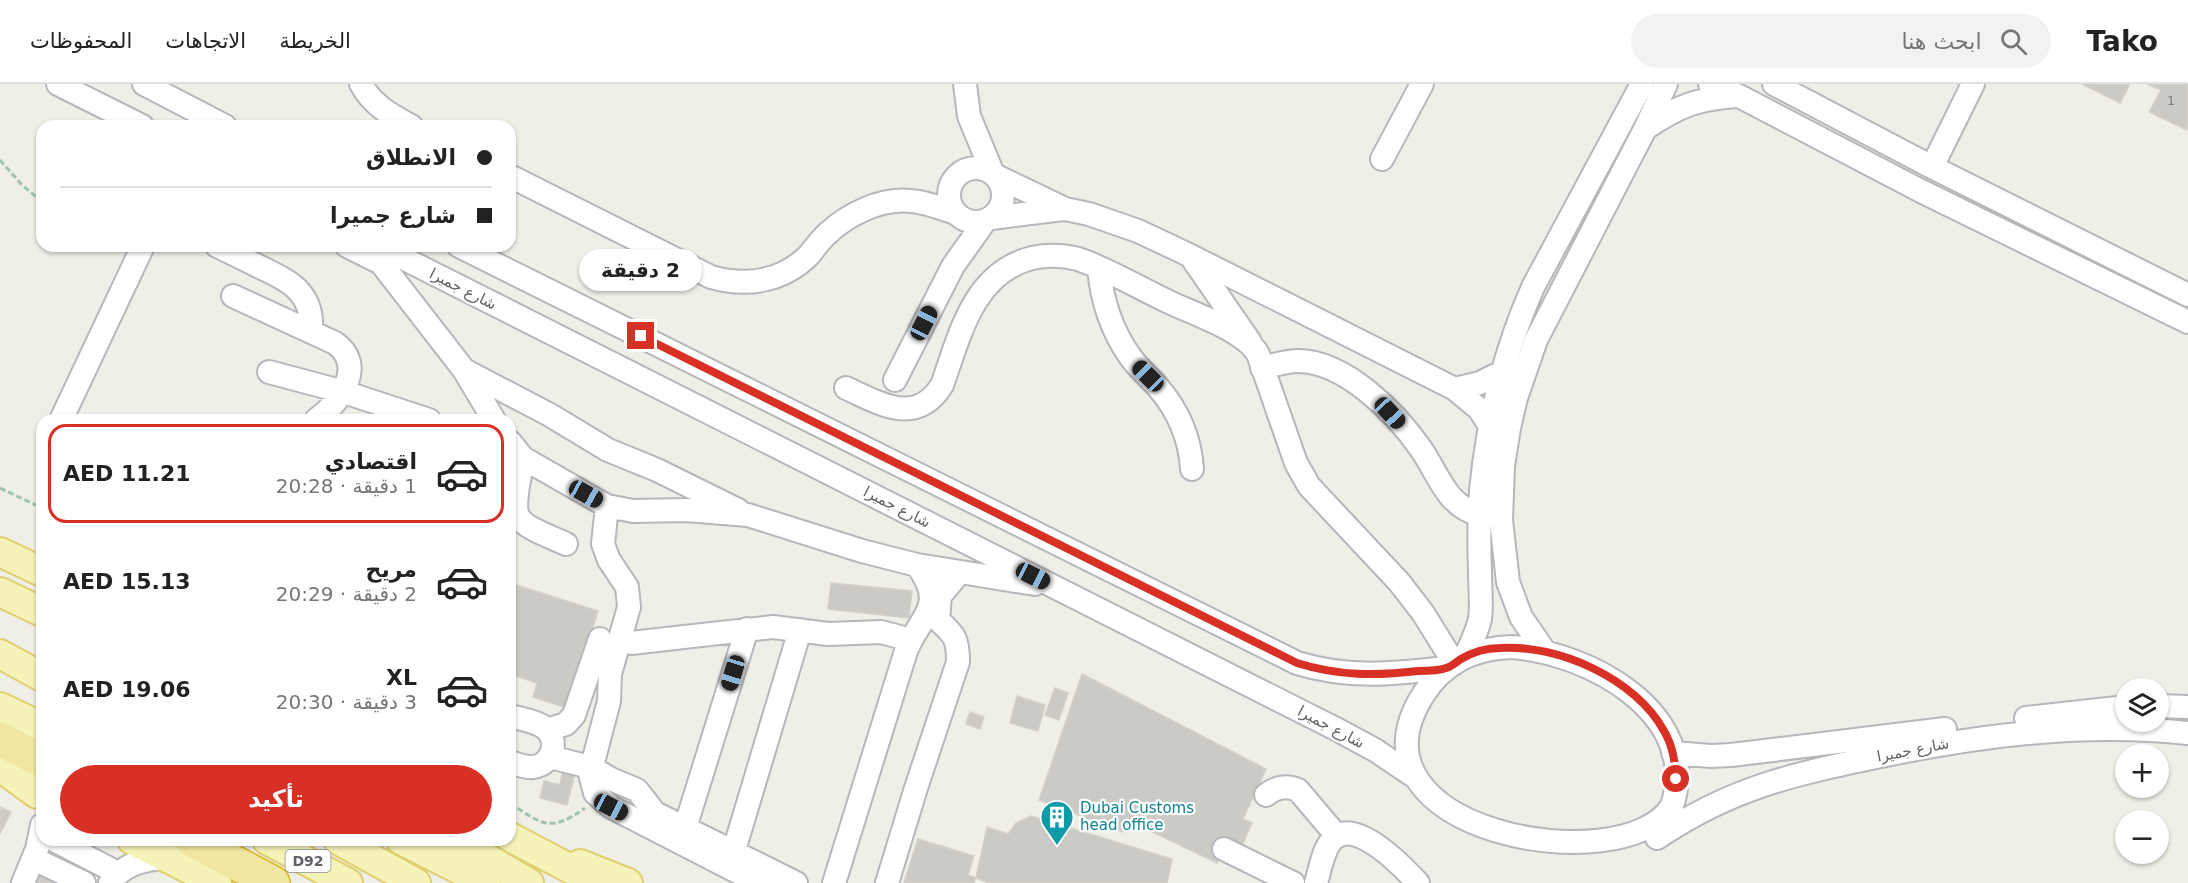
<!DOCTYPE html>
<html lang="ar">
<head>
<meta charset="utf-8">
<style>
  body { margin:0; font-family:"DejaVu Sans","Noto Naskh Arabic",sans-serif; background:#f2f2f2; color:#222; direction:rtl; height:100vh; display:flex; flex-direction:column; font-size:22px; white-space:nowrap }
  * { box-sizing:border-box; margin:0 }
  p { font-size:20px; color:#767676 }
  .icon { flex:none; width:33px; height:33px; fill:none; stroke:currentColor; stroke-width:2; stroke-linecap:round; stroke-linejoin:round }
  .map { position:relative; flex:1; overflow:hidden; direction:ltr }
  .details { position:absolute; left:36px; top:330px; width:480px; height:432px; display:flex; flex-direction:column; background:#fff; border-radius:18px; box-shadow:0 2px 4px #0004; direction:rtl }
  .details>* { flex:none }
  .guide { position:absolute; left:36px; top:36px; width:480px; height:132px; border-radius:18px; box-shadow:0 2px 4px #0004; direction:rtl; display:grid; align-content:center; height:132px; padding:0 24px; background:#fff }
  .controls { position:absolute; left:2115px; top:594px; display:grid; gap:12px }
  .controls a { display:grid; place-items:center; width:54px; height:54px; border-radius:50%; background:#fff; box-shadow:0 2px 4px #0004; font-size:30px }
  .end { position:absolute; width:27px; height:27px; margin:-14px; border:8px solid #d93025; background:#fff; box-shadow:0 0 0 3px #fff }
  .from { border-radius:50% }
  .bubble { position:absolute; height:42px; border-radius:21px; background:#fff; box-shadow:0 2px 4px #0004; font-size:20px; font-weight:700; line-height:42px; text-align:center; direction:rtl }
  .car { position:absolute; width:18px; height:36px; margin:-18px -9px; border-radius:8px; box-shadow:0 0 4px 2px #0007; background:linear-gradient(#222 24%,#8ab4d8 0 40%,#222 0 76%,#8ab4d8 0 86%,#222 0) }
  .guide b { display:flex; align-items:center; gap:21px; height:57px; font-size:22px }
  .guide b+b { border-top:2px solid #e0e0e0 }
  .guide i { width:15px; height:15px; background:#222 }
  ul { padding:10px 0 0; list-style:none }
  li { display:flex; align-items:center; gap:18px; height:99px; margin:0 12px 9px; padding:0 12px; border:3px solid transparent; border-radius:18px }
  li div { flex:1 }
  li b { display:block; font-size:22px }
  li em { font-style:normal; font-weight:700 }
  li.active { border-color:#d93025 }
  li>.icon { width:54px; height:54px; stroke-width:1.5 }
  .cta { display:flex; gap:12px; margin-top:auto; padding:12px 24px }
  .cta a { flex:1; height:69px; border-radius:36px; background:#d93025; color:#fff; font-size:24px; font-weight:700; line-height:69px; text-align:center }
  header { display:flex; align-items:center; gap:36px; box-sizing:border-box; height:84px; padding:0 30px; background:#fff; border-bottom:2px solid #e0e0e0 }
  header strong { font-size:28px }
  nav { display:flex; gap:33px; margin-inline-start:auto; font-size:21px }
  .search { width:420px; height:54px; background:#f2f2f2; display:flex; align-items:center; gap:15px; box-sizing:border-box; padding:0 21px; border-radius:33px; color:#767676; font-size:22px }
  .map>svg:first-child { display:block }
  .building { fill:#cbcac4; stroke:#d3d1c7; stroke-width:1.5 }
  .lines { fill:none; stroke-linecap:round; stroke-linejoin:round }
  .minor-casing { stroke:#b5b7bb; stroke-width:26 }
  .major-casing { stroke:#e0cf71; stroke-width:32 }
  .highway-casing { stroke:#d9b71e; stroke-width:36 }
  .path { stroke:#a2c3b0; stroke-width:3; stroke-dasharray:6 3; stroke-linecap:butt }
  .minor { stroke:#fff; stroke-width:22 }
  .major { stroke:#f5f3b8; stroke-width:28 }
  .highway { stroke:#f0e69f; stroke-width:33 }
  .route { stroke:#d93025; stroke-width:8 }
  .labels { text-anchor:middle; stroke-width:4.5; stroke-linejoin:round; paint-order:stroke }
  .number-label { font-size:12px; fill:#7a7c7e }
  .shield { fill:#fff; stroke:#8f9194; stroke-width:1.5 }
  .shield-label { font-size:14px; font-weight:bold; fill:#5f6266 }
  .street-label { font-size:15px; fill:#5f6266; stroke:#fff }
  .culture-label { font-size:15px; fill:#0d838f; stroke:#fff; text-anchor:start }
</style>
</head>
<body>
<header>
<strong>Tako</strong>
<div class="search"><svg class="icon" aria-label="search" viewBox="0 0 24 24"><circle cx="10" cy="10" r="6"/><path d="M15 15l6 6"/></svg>ابحث هنا</div>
<nav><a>الخريطة</a><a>الاتجاهات</a><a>المحفوظات</a></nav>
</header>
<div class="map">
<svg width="2188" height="799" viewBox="0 0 2188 799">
  <rect width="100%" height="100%" fill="#efefe8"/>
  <path class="building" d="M2082,0H2130L2120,19Z
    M2147,0H2188L2187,46L2149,28L2161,6Z
    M510,499L598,527L567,624L533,613L537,599L510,590Z
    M831,499L912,507L909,534L828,525Z
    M1082,590L1266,685L1243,735L1252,739L1240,766L1226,760L1217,779L1130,737L1123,748L1039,716Z
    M1055,604L1068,609L1059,636L1045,631Z
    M1017,612L1045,621L1038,647L1010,639Z
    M970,628L984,633L980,645L966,640Z
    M563,686L575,689L567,721L540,714L544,697L560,701Z
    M0,723L11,728L0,750Z
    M1031,732L1172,775L1167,799H989L976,794L987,743L1008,750L1016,739Z
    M918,755L974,772L968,791L976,794L974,799H904Z
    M39,784L68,799H36L32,797Z"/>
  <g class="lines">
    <defs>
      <path id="minor" d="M58,0L142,42
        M144,0L225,42
        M361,0C372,21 391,31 411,42
        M965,0L969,32L993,90
        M1710,0L1739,12L1921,107L2188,238
        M1774,0L1932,83L2188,211
        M1646,44C1680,21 1697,15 1737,12
        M1382,75L1422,0
        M1932,83L1973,0
        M949 111a27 27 0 1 1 54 0a27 27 0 1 1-54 0Z
        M994,91L1065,125L1089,130L1138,147L1189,171L1455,305L1479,325L1490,342
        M510,92L711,193C746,203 782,198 809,171C815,164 820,156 827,150C848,130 881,114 911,117C926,118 941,124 955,129
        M992,134L1063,125
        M217,162C232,169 246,176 260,183C291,198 314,209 311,248
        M347,162L381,179L464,286L494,336
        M379,162L1336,645L1375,666L1412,691
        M459,162L1297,579C1349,595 1393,590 1446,584
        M1192,174L1250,258
        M1099,185C1102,216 1111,245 1129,271C1137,283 1148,292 1157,302C1178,326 1190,353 1192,385
        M233,212L335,259C367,281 340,319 316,336
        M1262,284C1274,281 1286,277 1298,277C1345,277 1396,329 1421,365C1439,391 1446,422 1480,431
        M464,286L550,331L608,366L657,386L738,426
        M269,288L344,308L429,336
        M895,296L953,182L985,137
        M846,304C879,319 916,343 942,301C960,251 973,189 1032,174C1047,171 1063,171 1078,175C1106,184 1141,205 1169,218C1194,230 1244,246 1258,270L1296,379L1309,402L1399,498L1423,529L1454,579
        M1455,305L1480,299L1502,288
        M61,336L143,162
        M510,358L523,374L607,422L633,427L686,426L748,431L862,467L917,481L1035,500
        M523,374C521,389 511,424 520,435C527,445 554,454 566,460
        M607,422L603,460L609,476L627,503L629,523L610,590L609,617L590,690L595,709L611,723L759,799
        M631,559L773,543L828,550L881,548L911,556
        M1511,563C1588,568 1702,629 1672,722C1624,799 1336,748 1423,611C1443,579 1475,564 1511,563Z
        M1545,568L1521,533L1508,498L1501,436L1503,382L1509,344L1516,314L1536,256L1645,45L1666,0
        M1465,573C1471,560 1477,548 1480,535C1482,520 1480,503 1480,489C1479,461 1479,434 1481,406C1488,336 1504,268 1533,203L1642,0
        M2158,622L2188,623
        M510,632C521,635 536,637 545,644C560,657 552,681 533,683C525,684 517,680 510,678
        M2026,634L2126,623
        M547,646L566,640L574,631L600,555
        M1673,669L1711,672L1731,671L1945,645
        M550,673L590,683L613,696L637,706L655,729L796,799
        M1266,711C1276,703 1286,701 1298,706L1337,752
        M685,744L747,545
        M1657,754C1732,703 1795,690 1881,672C1983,651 2084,638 2188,649
        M54,756L118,789
        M1224,765L1293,799
        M34,775L84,799
        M729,783L800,546
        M23,799L37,765L42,741
        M110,799C124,779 144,776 166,773
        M834,799L906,567C921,530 947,523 917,481
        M887,799L916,704L958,578C958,555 955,551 938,536L940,512L960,488
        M1316,799C1320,786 1323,765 1333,755C1356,733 1403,783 1418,799"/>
      <path id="major" d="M0,468L42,488
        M0,508L42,528
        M0,570L42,593
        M0,623L42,643
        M0,683L37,710
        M510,753L597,799
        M132,756L217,799
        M267,756L348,799
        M338,756L416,799
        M401,756L486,799
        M456,756L529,799
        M580,780L628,799"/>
      <path id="highway" d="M0,655L42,677
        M192,756L273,799"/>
    </defs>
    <use href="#minor" class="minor-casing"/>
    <use href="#major" class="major-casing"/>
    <use href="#highway" class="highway-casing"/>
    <path class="path" d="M0,76L21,100L42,118
      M0,404L42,424
      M510,719C544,742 551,748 585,724"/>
    <use href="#minor" class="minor"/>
    <use href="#major" class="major"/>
    <use href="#highway" class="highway"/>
  </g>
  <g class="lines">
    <path class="route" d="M641,252L1297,579C1338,592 1376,592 1418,587C1427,587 1438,587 1446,584C1451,583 1456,578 1461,575C1473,568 1487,564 1500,564C1558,560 1636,595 1664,647C1673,662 1675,678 1676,695"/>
  </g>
  <defs>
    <symbol id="building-pin" viewBox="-11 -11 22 30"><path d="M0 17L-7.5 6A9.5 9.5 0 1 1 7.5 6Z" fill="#0f9aa8" stroke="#fff"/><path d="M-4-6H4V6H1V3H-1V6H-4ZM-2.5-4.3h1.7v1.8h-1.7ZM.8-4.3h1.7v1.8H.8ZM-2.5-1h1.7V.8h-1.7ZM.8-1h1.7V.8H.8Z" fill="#fff"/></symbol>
  </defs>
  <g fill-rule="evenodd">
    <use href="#building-pin" x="1038" y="714" width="38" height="52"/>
  </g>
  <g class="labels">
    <g class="number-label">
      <text x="2171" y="21">1</text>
    </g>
    <rect class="shield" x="285.5" y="766" width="45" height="22" rx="4.5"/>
    <g class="shield-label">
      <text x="308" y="782">D92</text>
    </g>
    <g class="street-label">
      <text transform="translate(463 205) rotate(27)" y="5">شارع جميرا</text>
      <text transform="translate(897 423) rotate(27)" y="5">شارع جميرا</text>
      <text transform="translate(1331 643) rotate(28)" y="5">شارع جميرا</text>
      <text transform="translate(1913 666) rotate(-11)" y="5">شارع جميرا</text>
    </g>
    <g class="culture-label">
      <text x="1080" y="729">Dubai Customs<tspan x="1080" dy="17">head office</tspan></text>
    </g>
  </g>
</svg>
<div class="controls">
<a><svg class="icon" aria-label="layers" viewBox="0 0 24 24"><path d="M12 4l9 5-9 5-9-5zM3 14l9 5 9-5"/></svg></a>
<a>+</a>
<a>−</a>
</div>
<i class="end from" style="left:1676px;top:695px"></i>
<i class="end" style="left:641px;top:252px"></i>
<div class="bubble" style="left:579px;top:165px;width:123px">2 دقيقة</div>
<i class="car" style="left:924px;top:239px;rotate:27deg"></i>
<i class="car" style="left:1148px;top:292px;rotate:315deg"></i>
<i class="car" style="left:1390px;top:329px;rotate:137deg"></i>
<i class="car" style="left:586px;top:410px;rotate:119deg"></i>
<i class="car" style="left:1033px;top:492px;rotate:117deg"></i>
<i class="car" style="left:733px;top:589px;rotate:197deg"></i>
<i class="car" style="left:611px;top:723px;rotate:118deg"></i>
<div class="guide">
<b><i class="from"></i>الانطلاق</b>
<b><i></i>شارع جميرا</b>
</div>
<section class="details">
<ul>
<li class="active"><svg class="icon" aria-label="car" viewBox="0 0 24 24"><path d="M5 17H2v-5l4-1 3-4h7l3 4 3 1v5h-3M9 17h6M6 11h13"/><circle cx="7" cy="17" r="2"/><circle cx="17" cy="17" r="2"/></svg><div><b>اقتصادي</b><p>1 دقيقة · 20:28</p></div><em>AED 11.21</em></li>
<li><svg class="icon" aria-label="car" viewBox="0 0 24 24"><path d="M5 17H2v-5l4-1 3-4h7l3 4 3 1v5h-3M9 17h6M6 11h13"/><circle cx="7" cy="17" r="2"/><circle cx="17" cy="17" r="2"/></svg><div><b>مريح</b><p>2 دقيقة · 20:29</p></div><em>AED 15.13</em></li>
<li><svg class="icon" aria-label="car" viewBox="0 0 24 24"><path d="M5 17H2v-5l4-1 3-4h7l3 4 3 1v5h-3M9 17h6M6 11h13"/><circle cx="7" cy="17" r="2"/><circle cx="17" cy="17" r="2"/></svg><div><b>XL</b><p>3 دقيقة · 20:30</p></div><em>AED 19.06</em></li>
</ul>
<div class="cta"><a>تأكيد</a></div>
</section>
</div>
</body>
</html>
